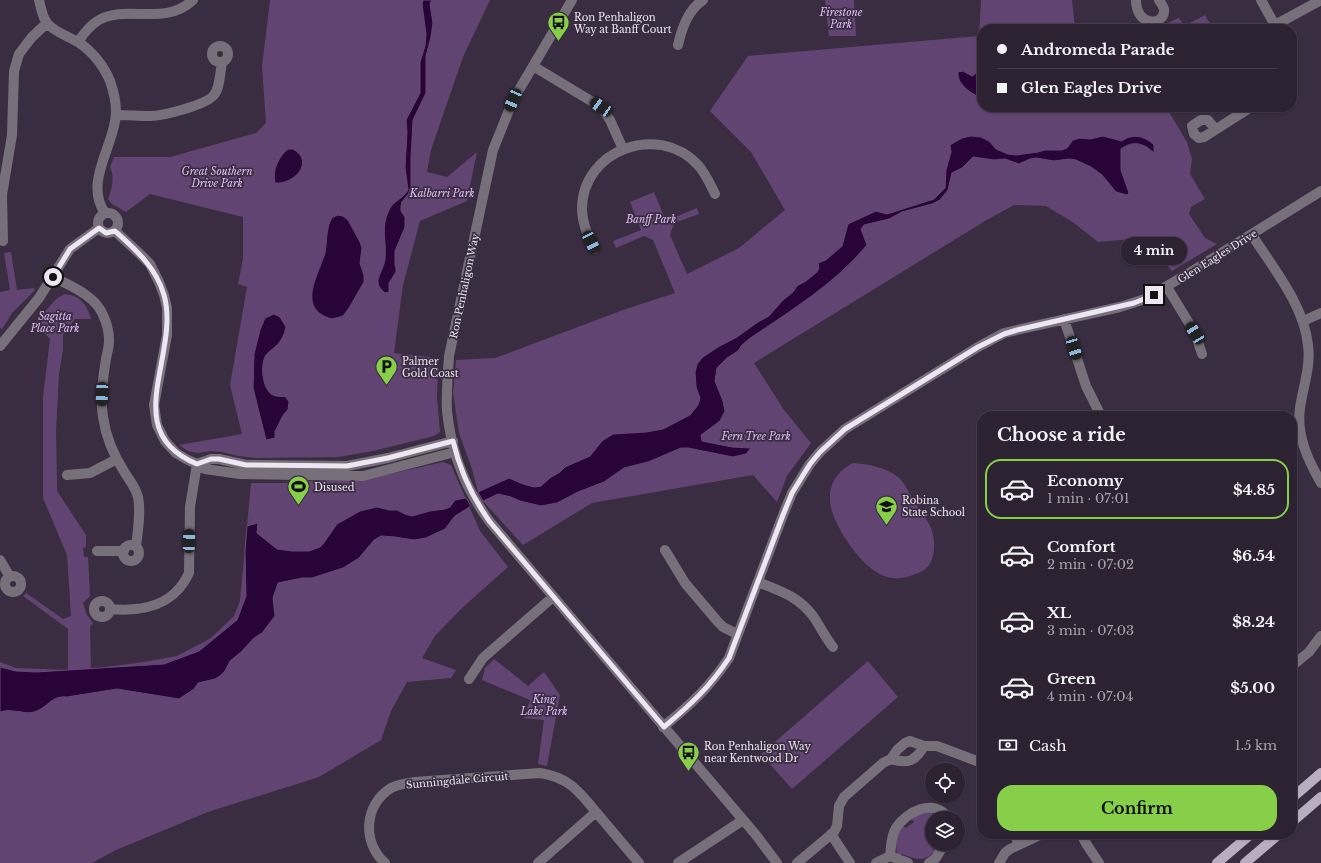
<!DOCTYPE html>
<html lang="en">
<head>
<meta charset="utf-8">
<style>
  body { margin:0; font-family:"Libre Baskerville",serif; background:#382f3d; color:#f1f3f6; height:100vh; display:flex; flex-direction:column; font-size:15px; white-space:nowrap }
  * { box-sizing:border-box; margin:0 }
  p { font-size:13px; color:#a6a4ab }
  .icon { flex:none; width:22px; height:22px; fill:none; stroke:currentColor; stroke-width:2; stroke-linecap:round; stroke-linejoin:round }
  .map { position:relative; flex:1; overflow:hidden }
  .side { position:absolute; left:977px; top:411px; width:320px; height:428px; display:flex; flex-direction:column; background:#2c2231; border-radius:16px; box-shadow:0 1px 3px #0004,0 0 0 1px #483f4d }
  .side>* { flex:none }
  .guide { position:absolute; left:977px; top:24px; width:320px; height:88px; border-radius:16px; box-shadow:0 1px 3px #0004,0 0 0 1px #483f4d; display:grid; align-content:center; height:88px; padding:0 20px; background:#2c2231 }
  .fabs { position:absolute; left:925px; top:763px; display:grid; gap:8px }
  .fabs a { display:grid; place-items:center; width:40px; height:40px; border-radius:50%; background:#2c2231; box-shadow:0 1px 3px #0004,0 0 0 1px #483f4d; font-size:20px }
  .end { position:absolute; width:18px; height:18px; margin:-9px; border:5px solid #eee6f3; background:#111; box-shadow:0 0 0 2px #111 }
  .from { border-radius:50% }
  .bubble { position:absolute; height:28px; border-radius:14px; background:#2c2231; box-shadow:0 1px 3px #0004,0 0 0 1px #483f4d; font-size:13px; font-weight:700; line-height:28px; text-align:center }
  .car { position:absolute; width:12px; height:24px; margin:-12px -6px; border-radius:5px; box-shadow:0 0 3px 1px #0007; background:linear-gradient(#222 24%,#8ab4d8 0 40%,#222 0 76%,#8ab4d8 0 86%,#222 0) }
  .guide b { display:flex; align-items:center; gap:14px; height:38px; font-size:15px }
  .guide b+b { border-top:1px solid #483f4d }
  .guide i { width:10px; height:10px; background:#f1f3f6 }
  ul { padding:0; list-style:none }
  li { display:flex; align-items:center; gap:12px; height:60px; margin:0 8px 6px; padding:0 12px; border:2px solid transparent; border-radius:16px }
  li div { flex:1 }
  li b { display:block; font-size:15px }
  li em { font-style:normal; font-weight:700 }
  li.current { border-color:#88cf49 }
  li>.icon { width:36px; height:36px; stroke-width:1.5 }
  h2 { padding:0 20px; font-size:18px; line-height:48px }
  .pay { display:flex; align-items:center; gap:10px; height:44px; padding:0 20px; font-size:15px }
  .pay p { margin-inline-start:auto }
  .cta { display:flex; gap:8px; margin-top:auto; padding:8px 20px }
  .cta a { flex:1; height:46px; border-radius:16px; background:#88cf49; color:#111; font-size:16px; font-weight:700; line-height:46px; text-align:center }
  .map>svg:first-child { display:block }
  .green { fill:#614471 }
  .water { fill:#290439; stroke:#644871 }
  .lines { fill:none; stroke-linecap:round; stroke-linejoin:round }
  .minor { stroke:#77707a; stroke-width:10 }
  .major { stroke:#baadc2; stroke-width:10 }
  .route { stroke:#eee6f3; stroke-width:5 }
  .labels { text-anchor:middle; stroke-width:3.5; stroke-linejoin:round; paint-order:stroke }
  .park-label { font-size:10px; font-style:italic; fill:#e5bffb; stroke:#3a2d41 }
  .poi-label { font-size:10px; fill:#eee6f3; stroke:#3a2d41; text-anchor:start }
  .street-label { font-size:10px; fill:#eee6f3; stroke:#3a2d41 }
</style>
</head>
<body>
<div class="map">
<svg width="1321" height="863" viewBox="0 0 1321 863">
  <rect width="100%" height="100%" fill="#3a2d41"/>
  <path class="green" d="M270,0H490L463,57L431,150L427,172L447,177L477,152L467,201L420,221L403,285L394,353L438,358L437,397L440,432L434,436L373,451L338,457L256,458L238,456L222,452L210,451L197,453L188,451L179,445L242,434L230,385L247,287L238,284L243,259V217L150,194L126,212L112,204L108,199C112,188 115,178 110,167L114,157H170L256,133L266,123L262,66Z
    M825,0H854L856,36H829Z
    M981,0H1072L1075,29H982V107H1170L1169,112L1187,142L1192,159L1190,174L1205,199L1191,207L1189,214L1205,238L1217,244L1172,271L1143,238L1098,242L1074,223L1046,206L1014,205L985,221L754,363L784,410L811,443L787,476L777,502L753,475L592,503L523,545L483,501L478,492L472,469L459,433L453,392L456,360L495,358L623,310L675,293L653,240L644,236L616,248L613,241L641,230L630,202L654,192L666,221L697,208L699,214L674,223L670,235L687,274L739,248L785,210L751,152L710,111L748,56L979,36Z
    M1205,15L1213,29H1154L1179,18L1184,26Z
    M11,252L17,290L33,288L35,290L12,313L2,329L0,328V292L10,290L4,253Z
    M65,294C81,296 87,305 91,319H75L63,335V350L59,374L56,431L57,485V491L86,535V547L83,548L84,557H88L90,596L83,603L87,615L93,623L90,627L91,669L144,662L177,656L211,638L234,616L240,601L251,483H282L309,481L364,480L443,462L451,465L480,531L508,567L461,609L435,636L422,658L456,670L451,678L407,682L391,711L381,740L319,777L208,812L116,850L92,863H0V662L16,668L68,670V629L23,596L26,593L63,619L71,616L67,555L43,498V397L50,339L35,323L57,298Z
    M853,463C869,464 885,467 898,477C905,483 909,493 913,500C919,509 927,519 931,528C936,542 936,561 924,570C921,572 918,573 915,574C883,589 861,562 845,538C838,526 829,511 830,496C830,481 841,469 853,463Z
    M494,659L528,686L544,672L560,695L547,766L538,764L544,720L524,718L530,700L482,680L485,668Z
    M868,661L898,697L792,789L761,754Z
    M932,812V815L938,818H932V844H936L933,849L935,851C924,863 915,859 902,854L900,856L897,854C895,844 897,833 903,826L906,828L914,822L912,819L916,815Z"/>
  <path class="water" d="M423,0H432L430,4L433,23L431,37L426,56V93L413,120L411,158V186L409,193L402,202L401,206V211L405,217V227L395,251V265L396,268V272L389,283V292L385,293C382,290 379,288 378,283C377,277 384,268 385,259C387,241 380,228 389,210C393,201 403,199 408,190L405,167L407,132L406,120L420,93V62L425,46L426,34L422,4Z
    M982,69V99C972,93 957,86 958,72L963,71L972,76Z
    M971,136L981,137L989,141L996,149L1008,154L1016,155L1038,152L1045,150H1062L1067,148L1073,140L1080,138L1090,139L1103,136L1122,141C1132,133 1145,136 1154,145V153C1144,143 1133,140 1121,149V170L1129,193L1127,195L1116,192L1102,175L1091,167L1076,160L1069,159L1054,161L1036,158L1030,159L1019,164L1005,159L994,160L973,157L962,168L952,173L948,190L940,200L932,204L902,212L889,219L864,225L861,229L867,245C835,284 790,311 749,339L742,345L738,351L727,358L717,368L715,381L723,401L725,411L720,421L701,435L702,441L732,447L751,448L746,454L733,457L688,448H681L648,462L624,468L604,482L578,492L557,503L541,506L520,501L511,497L498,494L483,501L478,492L509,478L523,484L534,487L541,486L550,478L560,472L565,467L590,456L602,441L613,434L646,432L663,429L690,415L698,405L700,398L696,387L695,372L697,364L703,357L718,347L737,337L758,322L769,316L783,300L793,292L797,286L806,281L817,272L819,268L818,263L826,260L842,246L848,224L876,211L887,214L934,199L945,188L946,170L951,152L950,145L962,138Z
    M288,149H293C316,162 293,185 275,183C272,171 278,157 288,149Z
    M338,215L343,216L348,220L360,242L362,248L360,263L364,275V282L349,308L343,316L332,319C295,309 319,274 325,253C327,243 326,224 333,217Z
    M274,314L280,317L286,327C284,335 282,340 276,346C273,349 269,351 266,355C260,364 262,390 273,395C277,397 282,396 286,397L289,402L288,410C281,415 280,424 275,431V438L266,440L253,388L254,354L260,330L265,318Z
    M466,498L471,506L455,516L445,529L426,538L414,540L395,537L381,536L374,540L359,558L343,568L312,578H302L278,583L273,598L275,616L262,633L254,638L241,652L230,661L225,671L220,676L215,679L198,683L194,689L179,699L117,689L67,697C51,695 48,708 34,712C27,714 20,711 12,711C8,710 4,711 0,712V667L16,671L36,672L164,664L199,651L237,620L246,596L245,552L247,526L258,523L257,533L277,549L292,551H309L320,547L323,544L337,524L360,511L377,507L389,510H397L405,514L412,516L430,511L445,509L450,507L455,500Z"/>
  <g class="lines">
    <path class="minor" d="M39,0C41,8 42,16 47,23C54,32 68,36 78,42C92,51 104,66 110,81C115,95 118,112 114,126C108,154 86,186 105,213
      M572,0L513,100L493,150L449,356C448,374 446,393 447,411C451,451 466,490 490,522L756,835L777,863
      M1136,0C1136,28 1166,26 1164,9C1163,6 1161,3 1159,0
      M1261,0L1277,29
      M1275,25L1321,0
      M78,42C84,33 90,25 99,20C127,4 164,27 193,0
      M678,45C682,28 688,10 703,0
      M212 54a8 8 0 1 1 16 0a8 8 0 1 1-16 0Z
      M533,66L601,107L610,120L623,149
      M116,115C127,115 139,116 150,116C163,116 206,105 214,95C220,88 220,72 222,63
      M1215,129L1208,120H1201L1192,126L1194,134L1199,138L1204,137L1251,107
      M98 223a10 10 0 1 1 20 0a10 10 0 1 1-20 0Z
      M115,231L140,254L150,264L159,282L164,295L167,308V335L154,405L157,425L165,441L176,453L186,459L197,464L205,469L240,474L363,476L455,452
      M1252,235C1273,268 1304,305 1308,345C1311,366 1303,387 1300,408C1296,435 1308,460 1321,483
      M3,241L2,195L12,135L14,71L19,54L32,37L47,23
      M594,249C588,237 582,223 582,209C582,150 658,122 698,165C706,174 710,184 715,194
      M53,277C70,286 95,295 103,315C107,323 109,332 109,341C109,347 107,354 106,359C103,378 100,398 103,417C106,438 114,456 125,473C130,481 136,488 138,497C141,512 138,531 136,546
      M1167,287L1195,333L1202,354
      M1064,319L1086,386L1101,416
      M1303,321L1321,313
      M0,346L39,298L70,249L99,228
      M197,464L211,459H219L246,465L347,466L388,458L453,441
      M67,475L90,473L117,459
      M123 553a8 8 0 1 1 16 0a8 8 0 1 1-16 0Z
      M665,550L685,583L718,622L723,627L737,634
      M97,551H124
      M0,560L10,577
      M5 584a8 8 0 1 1 16 0a8 8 0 1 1-16 0Z
      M758,582C780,591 798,596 813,616C820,626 825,637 833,647
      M94 609a8 8 0 1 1 16 0a8 8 0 1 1-16 0Z
      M110,609C143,612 174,606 189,573L190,507L197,464
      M1292,666L1309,652L1321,636
      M469,679L483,658L553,597
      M663,727C690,705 709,688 729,658L783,515L792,493L810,464L820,452L845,429L978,347L1004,333L1017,330L1120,307L1145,299L1194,270L1321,191
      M891,759C907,764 915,762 924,746
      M596,812L639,863
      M831,834L850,863
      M1014,834L1019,844
      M1081,834L1087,845L1099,863
      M890,856C891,847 891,836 896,828C906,812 935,797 948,818
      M385,863C362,842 364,805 391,788C399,784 407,783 415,782L540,773C568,777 579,791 596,812L538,863
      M678,863L743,820
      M797,863L834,832L837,826L839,806L844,797L883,763L891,759L897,750L905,743L910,741L924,746H937L982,763
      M876,863L890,856L908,863
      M929,863L936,858L944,844
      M999,863L1005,853L1010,849L1042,834"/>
    <path class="major" d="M1292,798L1321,773
      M1292,822L1321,797
      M1217,863L1251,834
      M1245,863L1279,834"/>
  </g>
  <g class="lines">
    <path class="route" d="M53,277L70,249L99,228L106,233L115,231C135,249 156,267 164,295C181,355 117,431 197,464L211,459H219L246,465L347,466L388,458L453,441C460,471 472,497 490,522L664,727C690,705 710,687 729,658L783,515L792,493L810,464L820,452L845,429L978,347L1004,334L1017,330L1134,303L1154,295"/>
  </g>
  <defs>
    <symbol id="bus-pin" viewBox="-11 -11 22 30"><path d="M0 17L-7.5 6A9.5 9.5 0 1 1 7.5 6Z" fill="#88cf49" stroke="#3a2d41"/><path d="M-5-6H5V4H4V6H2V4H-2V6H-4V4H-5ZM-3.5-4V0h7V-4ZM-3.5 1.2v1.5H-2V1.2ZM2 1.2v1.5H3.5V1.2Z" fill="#111"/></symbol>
    <symbol id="parking-pin" viewBox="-11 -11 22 30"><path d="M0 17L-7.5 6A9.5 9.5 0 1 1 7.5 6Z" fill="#88cf49" stroke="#3a2d41"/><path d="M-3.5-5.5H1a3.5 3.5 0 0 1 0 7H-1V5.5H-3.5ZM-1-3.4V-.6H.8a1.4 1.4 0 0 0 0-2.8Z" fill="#111"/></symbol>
    <symbol id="stadium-pin" viewBox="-11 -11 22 30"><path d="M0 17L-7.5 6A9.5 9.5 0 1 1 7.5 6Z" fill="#88cf49" stroke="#3a2d41"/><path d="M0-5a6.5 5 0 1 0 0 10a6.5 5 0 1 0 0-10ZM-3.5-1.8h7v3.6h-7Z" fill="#111"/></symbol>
    <symbol id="school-pin" viewBox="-11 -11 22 30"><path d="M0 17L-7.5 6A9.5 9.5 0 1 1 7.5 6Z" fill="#88cf49" stroke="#3a2d41"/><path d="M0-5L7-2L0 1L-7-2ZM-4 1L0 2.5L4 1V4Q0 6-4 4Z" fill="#111"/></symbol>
  </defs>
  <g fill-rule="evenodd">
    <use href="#bus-pin" x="546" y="10" width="25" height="34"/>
    <use href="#parking-pin" x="374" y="354" width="25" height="34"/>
    <use href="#stadium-pin" x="286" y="474" width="25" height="34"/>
    <use href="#school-pin" x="874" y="494" width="25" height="34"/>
    <use href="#bus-pin" x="676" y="740" width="25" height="34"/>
  </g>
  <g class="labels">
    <g class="park-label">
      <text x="841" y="16">Firestone<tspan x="841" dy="12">Park</tspan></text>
      <text x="217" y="175">Great Southern<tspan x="217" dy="12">Drive Park</tspan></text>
      <text x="442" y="197">Kalbarri Park</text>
      <text x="651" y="223">Banff Park</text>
      <text x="55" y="320">Sagitta<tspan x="55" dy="12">Place Park</tspan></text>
      <text x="756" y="440">Fern Tree Park</text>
      <text x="544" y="703">King<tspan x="544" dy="12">Lake Park</tspan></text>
    </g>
    <g class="poi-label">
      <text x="574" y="21">Ron Penhaligon<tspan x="574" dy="12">Way at Banff Court</tspan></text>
      <text x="402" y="365">Palmer<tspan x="402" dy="12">Gold Coast</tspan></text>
      <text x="314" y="491">Disused</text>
      <text x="902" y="504">Robina<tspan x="902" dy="12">State School</tspan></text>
      <text x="704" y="750">Ron Penhaligon Way<tspan x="704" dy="12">near Kentwood Dr</tspan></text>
    </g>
    <g class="street-label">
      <text transform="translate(1217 256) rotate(-32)" y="4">Glen Eagles Drive</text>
      <text transform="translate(464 286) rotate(-78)" y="4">Ron Penhaligon Way</text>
      <text transform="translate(457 780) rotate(-5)" y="4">Sunningdale Circuit</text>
    </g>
  </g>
</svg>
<div class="fabs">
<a><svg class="icon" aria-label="locate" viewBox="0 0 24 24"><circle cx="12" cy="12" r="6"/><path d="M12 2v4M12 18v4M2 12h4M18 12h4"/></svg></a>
<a><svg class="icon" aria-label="layers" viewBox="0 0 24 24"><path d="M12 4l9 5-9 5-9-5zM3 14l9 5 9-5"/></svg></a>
</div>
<i class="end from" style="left:53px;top:277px"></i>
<i class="end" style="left:1154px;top:295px"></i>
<div class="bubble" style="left:1121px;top:237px;width:66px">4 min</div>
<i class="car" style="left:513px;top:100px;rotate:203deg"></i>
<i class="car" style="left:601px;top:107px;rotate:305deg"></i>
<i class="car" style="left:591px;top:242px;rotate:154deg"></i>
<i class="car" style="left:1195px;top:333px;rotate:328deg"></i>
<i class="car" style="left:1074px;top:348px;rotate:163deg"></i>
<i class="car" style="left:102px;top:394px;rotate:182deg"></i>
<i class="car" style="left:189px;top:541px;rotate:2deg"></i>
<div class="guide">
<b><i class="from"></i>Andromeda Parade</b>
<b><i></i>Glen Eagles Drive</b>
</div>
<section class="side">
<h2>Choose a ride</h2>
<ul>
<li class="current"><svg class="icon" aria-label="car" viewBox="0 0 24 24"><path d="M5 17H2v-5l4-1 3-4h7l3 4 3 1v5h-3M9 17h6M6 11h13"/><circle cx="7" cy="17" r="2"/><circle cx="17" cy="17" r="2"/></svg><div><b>Economy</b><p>1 min · 07:01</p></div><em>$4.85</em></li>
<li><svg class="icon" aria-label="car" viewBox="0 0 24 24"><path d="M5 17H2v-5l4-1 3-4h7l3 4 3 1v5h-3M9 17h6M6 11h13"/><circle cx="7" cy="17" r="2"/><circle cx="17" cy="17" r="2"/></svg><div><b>Comfort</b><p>2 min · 07:02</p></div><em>$6.54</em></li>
<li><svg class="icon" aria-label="car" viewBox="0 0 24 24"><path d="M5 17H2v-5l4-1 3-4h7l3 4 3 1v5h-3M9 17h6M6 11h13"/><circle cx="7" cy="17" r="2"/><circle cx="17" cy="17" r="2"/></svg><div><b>XL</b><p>3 min · 07:03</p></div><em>$8.24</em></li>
<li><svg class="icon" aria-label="car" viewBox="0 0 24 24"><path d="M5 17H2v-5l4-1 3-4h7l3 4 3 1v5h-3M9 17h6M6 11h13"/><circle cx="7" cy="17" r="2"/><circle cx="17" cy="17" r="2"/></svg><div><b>Green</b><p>4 min · 07:04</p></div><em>$5.00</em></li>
</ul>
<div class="pay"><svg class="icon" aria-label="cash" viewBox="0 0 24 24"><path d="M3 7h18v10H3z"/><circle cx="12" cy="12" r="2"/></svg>Cash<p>1.5 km</p></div>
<div class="cta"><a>Confirm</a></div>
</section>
</div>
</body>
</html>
